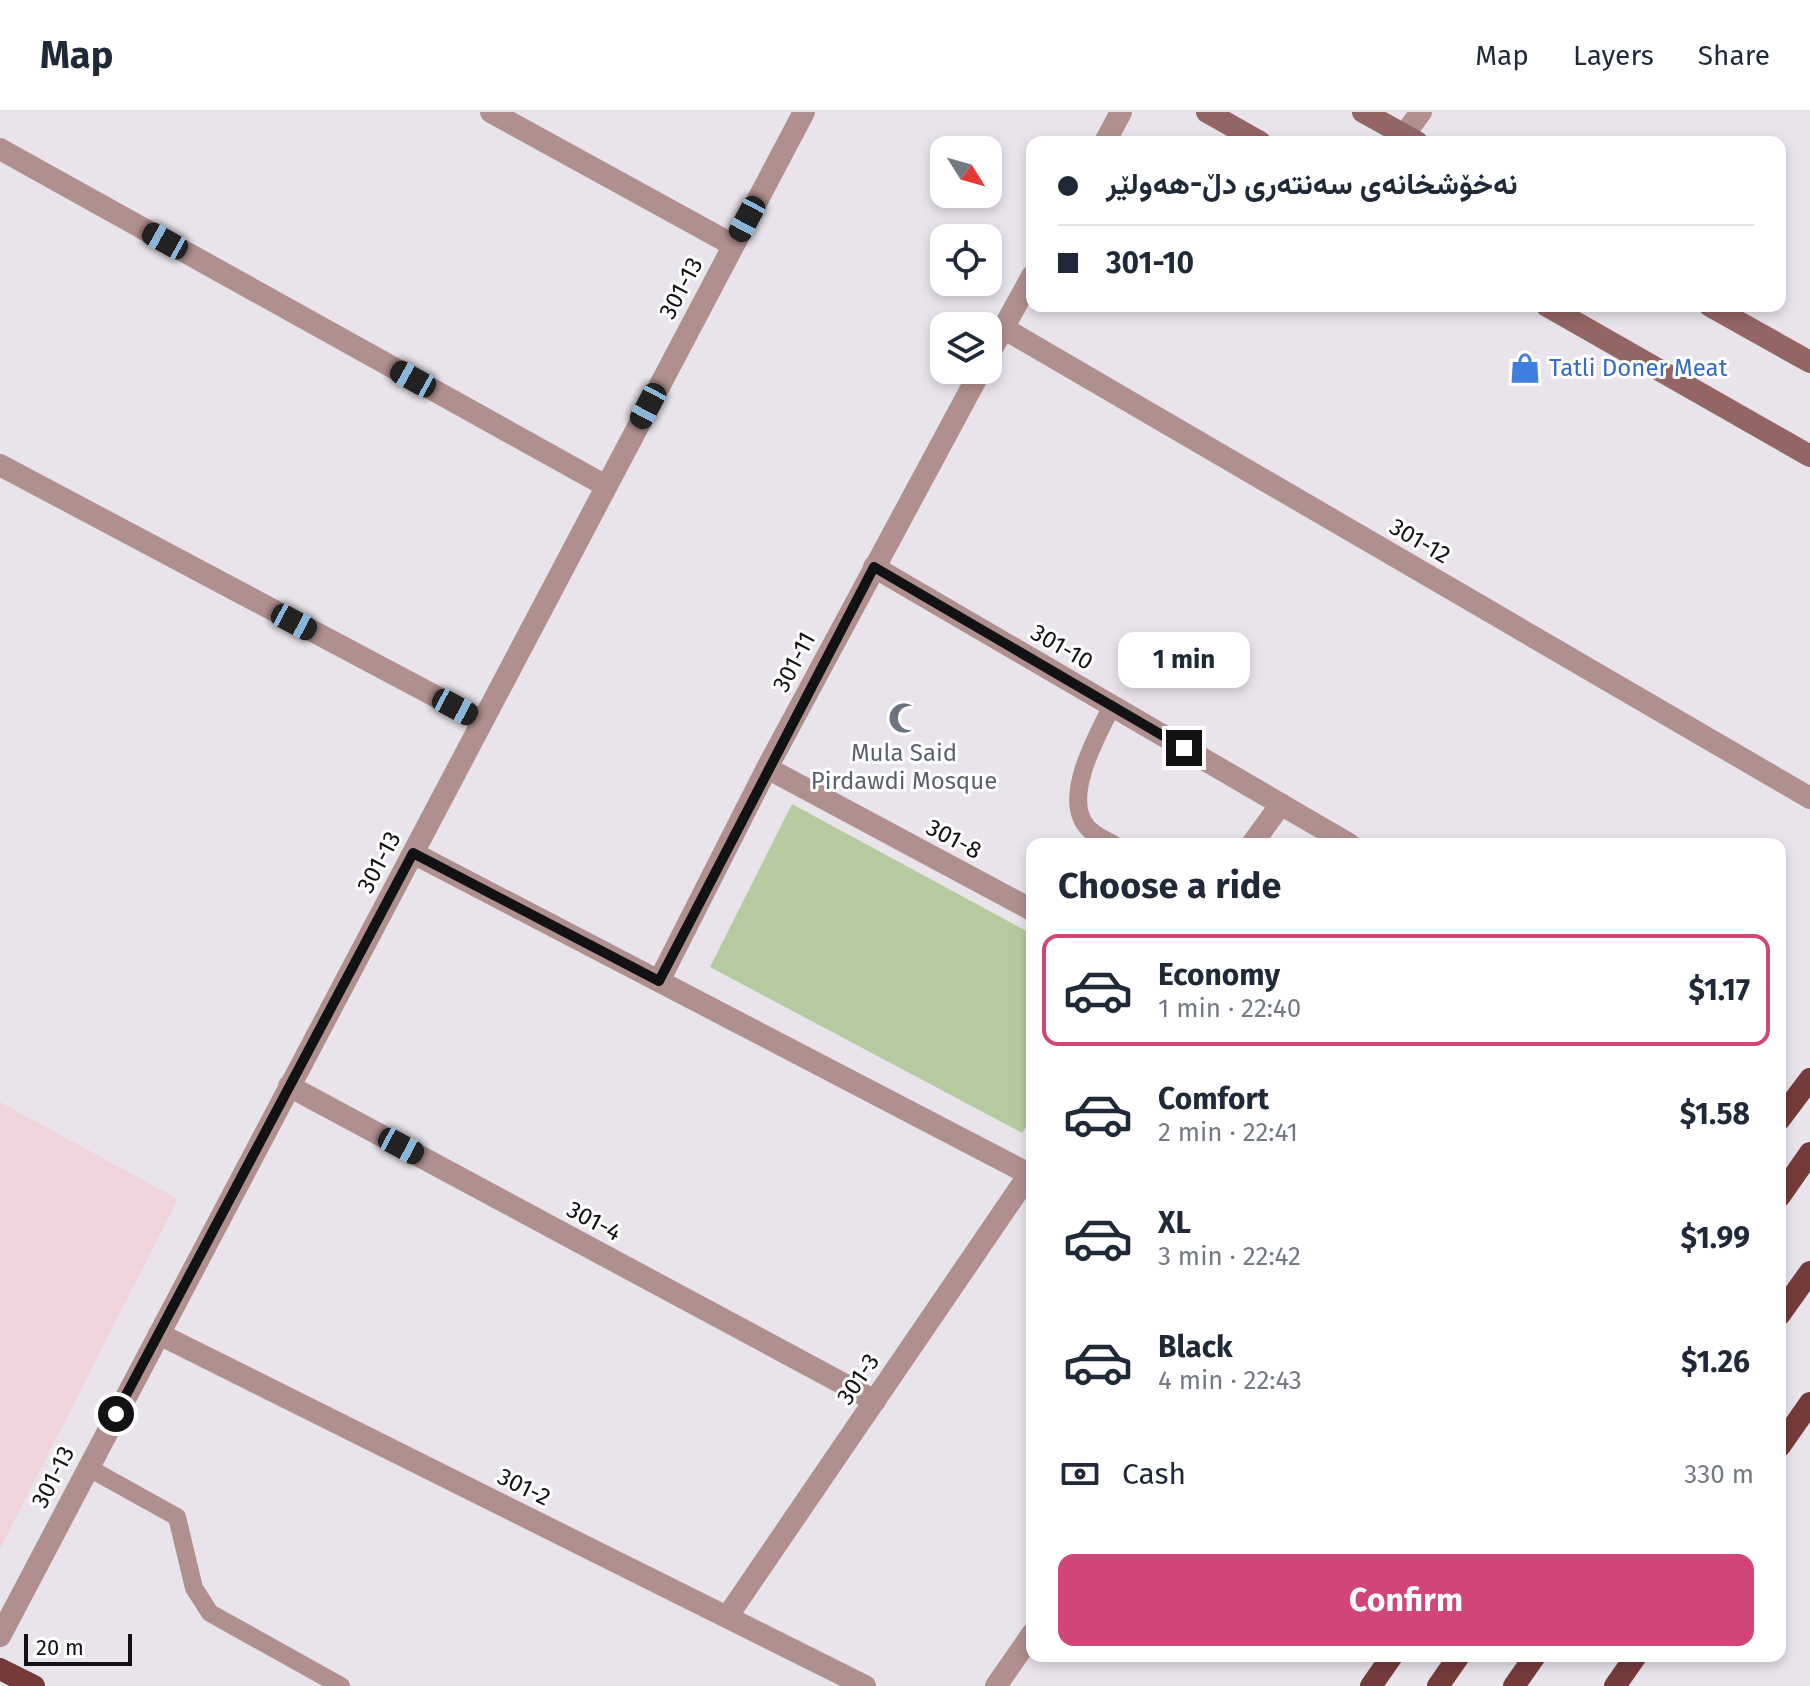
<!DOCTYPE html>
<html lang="en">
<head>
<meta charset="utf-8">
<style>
  body { margin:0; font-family:"Fira Sans",Vazirmatn,sans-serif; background:#f6f6f7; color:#1f2937; height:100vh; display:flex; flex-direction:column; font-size:30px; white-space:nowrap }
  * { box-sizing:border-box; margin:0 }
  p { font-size:26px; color:#747a83 }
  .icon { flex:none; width:44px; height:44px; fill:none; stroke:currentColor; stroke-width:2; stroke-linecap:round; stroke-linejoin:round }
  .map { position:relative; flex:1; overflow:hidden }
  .details { position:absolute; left:1026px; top:726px; width:760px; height:824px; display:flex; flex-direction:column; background:#fff; border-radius:16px; box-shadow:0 4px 12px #0003 }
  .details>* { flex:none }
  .hud { position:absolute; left:1026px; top:24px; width:760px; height:176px; border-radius:16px; box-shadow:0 4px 12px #0003; display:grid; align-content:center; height:176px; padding:0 32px; background:#fff }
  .needle { width:52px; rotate:127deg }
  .fabs { position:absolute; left:930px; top:24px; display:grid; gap:16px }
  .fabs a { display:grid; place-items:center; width:72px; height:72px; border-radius:16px; background:#fff; box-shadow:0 4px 12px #0003; font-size:40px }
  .scale { position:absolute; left:24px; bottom:20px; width:108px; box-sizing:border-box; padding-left:8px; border:4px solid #121113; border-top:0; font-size:22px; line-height:28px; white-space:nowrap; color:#121113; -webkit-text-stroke:6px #fff; paint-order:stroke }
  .end { position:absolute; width:36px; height:36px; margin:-18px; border:10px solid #121113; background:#fff; box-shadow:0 0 0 4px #fff }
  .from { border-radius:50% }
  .bubble { position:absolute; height:56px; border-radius:16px; background:#fff; box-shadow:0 4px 12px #0003; font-size:26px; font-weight:700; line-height:56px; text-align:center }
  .car { position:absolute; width:24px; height:48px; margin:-24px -12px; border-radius:10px; box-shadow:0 0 6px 2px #0007; background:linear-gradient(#222 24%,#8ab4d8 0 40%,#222 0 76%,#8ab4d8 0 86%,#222 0) }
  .hud b { display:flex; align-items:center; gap:28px; height:76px; font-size:30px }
  .hud b+b { border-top:2px solid #e0e1e3 }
  .hud i { width:20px; height:20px; background:#1f2937 }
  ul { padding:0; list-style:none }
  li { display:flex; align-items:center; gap:24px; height:112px; margin:0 16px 12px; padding:0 16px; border:4px solid transparent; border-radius:16px }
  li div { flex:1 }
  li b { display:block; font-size:30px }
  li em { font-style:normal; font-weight:700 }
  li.active { border-color:#d14579 }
  li>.icon { width:72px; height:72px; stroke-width:1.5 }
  h2 { padding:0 32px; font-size:36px; line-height:96px }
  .pay { display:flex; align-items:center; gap:20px; height:88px; padding:0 32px; font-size:30px }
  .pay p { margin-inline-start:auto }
  .primary-button { display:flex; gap:16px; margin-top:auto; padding:16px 32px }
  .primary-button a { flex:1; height:92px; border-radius:16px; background:#d14579; color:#fff; font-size:32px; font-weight:700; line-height:92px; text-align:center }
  header { display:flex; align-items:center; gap:48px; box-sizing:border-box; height:112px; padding:0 40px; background:#fff; border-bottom:2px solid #e0e1e3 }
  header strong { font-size:38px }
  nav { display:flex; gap:44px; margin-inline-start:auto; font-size:28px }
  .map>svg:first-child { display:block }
  .medical { fill:#efd5db }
  .green { fill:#b5cb9f }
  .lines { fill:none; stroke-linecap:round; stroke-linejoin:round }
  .service { stroke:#b0908e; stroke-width:18 }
  .minor { stroke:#b0908e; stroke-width:22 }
  .secondary { stroke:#936664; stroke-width:22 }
  .trunk { stroke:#743b3a; stroke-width:22 }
  .route { stroke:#121113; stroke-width:10 }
  .labels { text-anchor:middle; stroke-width:6; stroke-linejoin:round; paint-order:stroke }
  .street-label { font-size:24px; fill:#121113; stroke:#fff }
  .shop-label { font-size:24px; fill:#366cbe; stroke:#fff; text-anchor:start }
  .worship-label { font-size:24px; fill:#5b616d; stroke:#fff }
</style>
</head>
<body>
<header>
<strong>Map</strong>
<nav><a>Map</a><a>Layers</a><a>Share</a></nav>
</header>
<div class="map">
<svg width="1810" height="1574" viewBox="0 0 1810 1574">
  <rect width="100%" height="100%" fill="#e9e4ec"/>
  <path class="medical" d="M0,990L178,1087L0,1437Z"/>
  <path class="green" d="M792,692L1032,822V1007L1022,1021L710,855Z"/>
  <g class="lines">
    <path class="service" d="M1112,594C1098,622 1066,678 1083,709C1089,721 1102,726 1113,732
      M87,1355L177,1405L194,1476L210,1501L341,1574"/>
    <path class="minor" d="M491,0L733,133
      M1404,23L1421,0
      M1105,30L1121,0
      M0,37L606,374
      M1003,216L1810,686
      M988,244L1032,164
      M0,353L482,609
      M874,455L1349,732
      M767,656L1032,798
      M1252,732L1281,692
      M413,741L1029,1062
      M659,869L767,656L981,258
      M289,974L875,1289
      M159,1222L865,1574
      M727,1505L1032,1058
      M0,1524L804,0
      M996,1574L1032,1522"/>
    <path class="secondary" d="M1207,0L1260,30
      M1363,0L1417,30
      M1547,194L1810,344
      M1710,194L1810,250"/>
    <path class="trunk" d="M1780,1007L1810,967
      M1780,1084L1810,1041
      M1780,1202L1810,1160
      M1780,1334L1810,1291
      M0,1557L34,1574
      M1371,1574L1392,1544
      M1438,1574L1459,1544
      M1514,1574L1535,1544
      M1615,1574L1636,1544"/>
  </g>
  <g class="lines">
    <path class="route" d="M116,1302L413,741L659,869L874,455L1184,636"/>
  </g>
  <defs>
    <symbol id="shop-bare" viewBox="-9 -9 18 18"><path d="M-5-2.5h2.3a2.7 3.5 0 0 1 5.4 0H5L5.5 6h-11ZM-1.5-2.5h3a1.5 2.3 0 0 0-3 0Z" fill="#3f7fe0" stroke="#fff" stroke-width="2.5" paint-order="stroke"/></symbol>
    <symbol id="mosque-bare" viewBox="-9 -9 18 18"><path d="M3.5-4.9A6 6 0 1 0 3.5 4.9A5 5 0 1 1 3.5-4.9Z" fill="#6b7280" stroke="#fff" stroke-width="2.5" paint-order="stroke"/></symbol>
  </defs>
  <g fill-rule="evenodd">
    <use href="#shop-bare" x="1503" y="234" width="44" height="44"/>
    <use href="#mosque-bare" x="882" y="584" width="44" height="44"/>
  </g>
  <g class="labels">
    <g class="street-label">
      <text transform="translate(681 176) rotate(-62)" y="8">301-13</text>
      <text transform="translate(1420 429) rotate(30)" y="8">301-12</text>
      <text transform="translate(1062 535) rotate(30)" y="8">301-10</text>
      <text transform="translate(794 550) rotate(-62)" y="8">301-11</text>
      <text transform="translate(954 727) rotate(28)" y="8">301-8</text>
      <text transform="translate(379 750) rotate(-62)" y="8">301-13</text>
      <text transform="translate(594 1109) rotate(28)" y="8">301-4</text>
      <text transform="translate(858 1267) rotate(-56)" y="8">301-3</text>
      <text transform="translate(53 1365) rotate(-63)" y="8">301-13</text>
      <text transform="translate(524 1375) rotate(26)" y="8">301-2</text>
    </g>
    <g class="shop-label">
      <text x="1549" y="264">Tatli Doner Meat</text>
    </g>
    <g class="worship-label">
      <text x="904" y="649">Mula Said<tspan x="904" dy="28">Pirdawdi Mosque</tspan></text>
    </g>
  </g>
</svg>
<div class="fabs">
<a><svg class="needle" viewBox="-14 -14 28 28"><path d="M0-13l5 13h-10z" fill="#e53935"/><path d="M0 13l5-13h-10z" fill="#747a83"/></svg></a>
<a><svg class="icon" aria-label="locate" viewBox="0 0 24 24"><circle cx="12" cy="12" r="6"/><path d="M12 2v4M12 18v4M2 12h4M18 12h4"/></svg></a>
<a><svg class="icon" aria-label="layers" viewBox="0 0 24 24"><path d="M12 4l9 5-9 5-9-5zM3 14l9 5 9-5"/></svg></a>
</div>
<div class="scale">20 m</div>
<i class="end from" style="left:116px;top:1302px"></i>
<i class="end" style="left:1184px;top:636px"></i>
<div class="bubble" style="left:1118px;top:520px;width:132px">1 min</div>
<i class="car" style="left:747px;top:107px;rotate:208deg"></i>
<i class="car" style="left:165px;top:129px;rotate:299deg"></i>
<i class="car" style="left:413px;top:267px;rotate:299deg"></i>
<i class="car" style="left:648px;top:294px;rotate:208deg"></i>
<i class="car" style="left:294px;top:510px;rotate:118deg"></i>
<i class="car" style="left:455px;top:595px;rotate:118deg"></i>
<i class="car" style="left:401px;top:1034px;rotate:118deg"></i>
<div class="hud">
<b><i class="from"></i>نەخۆشخانەی سەنتەری دڵ-هەولێر</b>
<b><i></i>301-10</b>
</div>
<section class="details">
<h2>Choose a ride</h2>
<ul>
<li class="active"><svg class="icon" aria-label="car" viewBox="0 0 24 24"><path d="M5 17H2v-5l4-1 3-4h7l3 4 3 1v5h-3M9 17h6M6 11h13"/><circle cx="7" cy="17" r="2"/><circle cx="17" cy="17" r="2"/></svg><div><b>Economy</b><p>1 min · 22:40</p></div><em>$1.17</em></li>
<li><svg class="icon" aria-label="car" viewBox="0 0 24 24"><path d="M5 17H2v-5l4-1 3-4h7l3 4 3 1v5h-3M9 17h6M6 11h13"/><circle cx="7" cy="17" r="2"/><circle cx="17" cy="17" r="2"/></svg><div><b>Comfort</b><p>2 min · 22:41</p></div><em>$1.58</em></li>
<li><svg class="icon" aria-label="car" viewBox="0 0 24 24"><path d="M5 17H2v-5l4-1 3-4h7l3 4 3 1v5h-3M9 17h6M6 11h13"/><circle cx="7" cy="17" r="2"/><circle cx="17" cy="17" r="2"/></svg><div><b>XL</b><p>3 min · 22:42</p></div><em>$1.99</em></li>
<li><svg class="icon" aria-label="car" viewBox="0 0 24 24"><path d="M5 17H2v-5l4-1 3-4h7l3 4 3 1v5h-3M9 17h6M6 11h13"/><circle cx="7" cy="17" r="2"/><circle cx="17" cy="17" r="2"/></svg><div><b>Black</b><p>4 min · 22:43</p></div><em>$1.26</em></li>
</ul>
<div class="pay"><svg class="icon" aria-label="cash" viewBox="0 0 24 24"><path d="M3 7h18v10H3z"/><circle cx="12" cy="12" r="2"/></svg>Cash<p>330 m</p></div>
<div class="primary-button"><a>Confirm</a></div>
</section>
</div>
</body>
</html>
